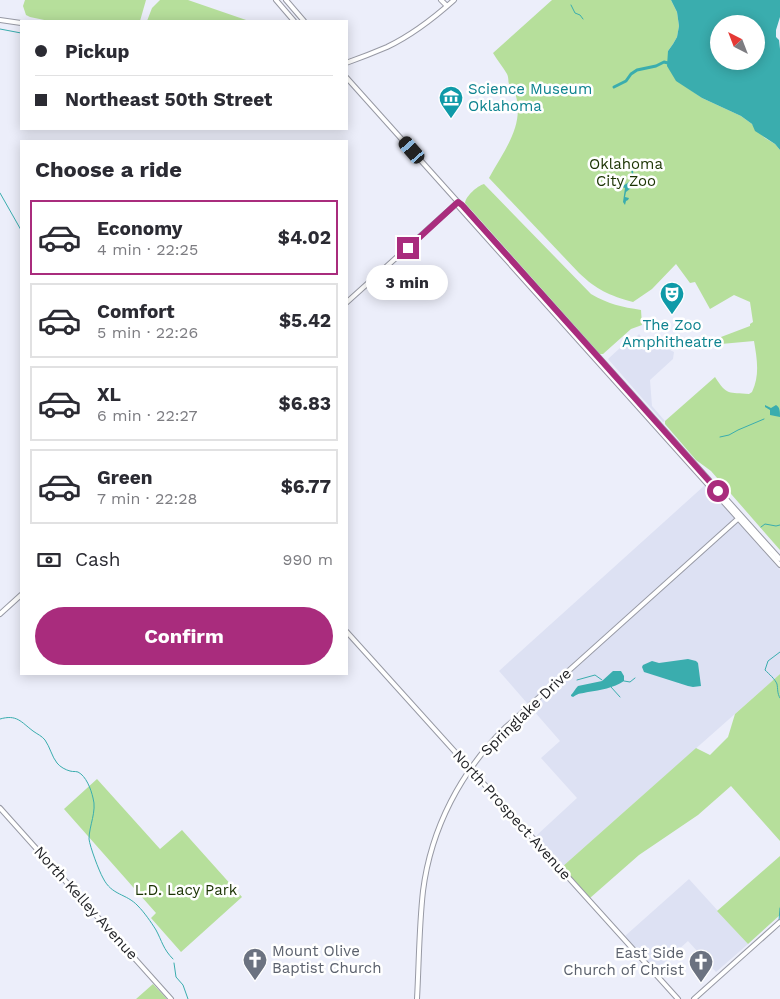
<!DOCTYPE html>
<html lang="en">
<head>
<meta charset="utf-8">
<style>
  body { margin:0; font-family:"Work Sans",sans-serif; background:#f7f7f7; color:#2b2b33; height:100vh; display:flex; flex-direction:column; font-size:19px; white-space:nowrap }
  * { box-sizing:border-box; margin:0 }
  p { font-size:16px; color:#7c7c81 }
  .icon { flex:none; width:28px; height:28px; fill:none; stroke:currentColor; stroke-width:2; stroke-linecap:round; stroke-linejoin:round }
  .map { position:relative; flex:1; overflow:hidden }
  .drawer { position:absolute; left:20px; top:140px; width:328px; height:535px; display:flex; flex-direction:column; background:#fff; border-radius:0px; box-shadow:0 2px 12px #0003 }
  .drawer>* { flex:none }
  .banner { position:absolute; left:20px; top:20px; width:328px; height:110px; border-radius:0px; box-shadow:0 2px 12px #0003; display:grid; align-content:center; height:110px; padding:0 15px; background:#fff }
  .needle { width:32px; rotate:318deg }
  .tools { position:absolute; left:710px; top:15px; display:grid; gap:10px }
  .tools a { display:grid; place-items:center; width:55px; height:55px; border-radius:50%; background:#fff; box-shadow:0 2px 12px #0003; font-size:25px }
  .end { position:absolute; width:22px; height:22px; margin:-11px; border:6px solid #a92c7d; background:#fff; box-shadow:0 0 0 2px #fff }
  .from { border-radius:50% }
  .bubble { position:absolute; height:35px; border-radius:18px; background:#fff; box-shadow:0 2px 12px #0003; font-size:16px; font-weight:700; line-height:35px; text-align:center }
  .car { position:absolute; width:15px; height:30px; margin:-15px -8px; border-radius:6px; box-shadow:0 0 4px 1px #0007; background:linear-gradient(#222 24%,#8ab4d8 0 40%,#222 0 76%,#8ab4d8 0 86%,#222 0) }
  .banner b { display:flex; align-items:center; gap:18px; height:48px; font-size:19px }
  .banner b+b { border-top:1px solid #e1e1e2 }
  .banner i { width:12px; height:12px; background:#2b2b33 }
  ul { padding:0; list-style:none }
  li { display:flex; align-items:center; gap:15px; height:75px; margin:0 10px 8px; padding:0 5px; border:2px solid #e1e1e2; border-radius:0px }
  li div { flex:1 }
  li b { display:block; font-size:19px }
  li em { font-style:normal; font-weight:700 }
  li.current { border-color:#a92c7d }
  li>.icon { width:45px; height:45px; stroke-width:1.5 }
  h2 { padding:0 15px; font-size:22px; line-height:60px }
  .pay { display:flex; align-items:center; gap:12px; height:55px; padding:0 15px; font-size:19px }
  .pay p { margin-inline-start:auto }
  .cta { display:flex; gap:10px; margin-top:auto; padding:10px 15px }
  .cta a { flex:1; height:58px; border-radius:30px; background:#a92c7d; color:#fff; font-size:20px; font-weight:700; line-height:58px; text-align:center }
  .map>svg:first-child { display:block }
  .built { fill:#dde1f3 }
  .green { fill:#b6df9b }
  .water { fill:#3aadae; fill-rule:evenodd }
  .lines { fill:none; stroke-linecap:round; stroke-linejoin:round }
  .stream { stroke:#3aadae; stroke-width:1 }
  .canal { stroke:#3aadae; stroke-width:3 }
  .secondary-casing { stroke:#9799a4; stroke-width:6 }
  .secondary { stroke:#fff; stroke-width:4 }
  .route { stroke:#a92c7d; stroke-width:6 }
  .labels { text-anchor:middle; stroke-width:5; stroke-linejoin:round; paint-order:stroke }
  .culture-label { font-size:15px; fill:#0d838f; stroke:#fff; text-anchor:start }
  .park-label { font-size:15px; fill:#1a3202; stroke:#fff }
  .street-label { font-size:15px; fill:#232428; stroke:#fff }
  .worship-label { font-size:15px; fill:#5b616d; stroke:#fff; text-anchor:start }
</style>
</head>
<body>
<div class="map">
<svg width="780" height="999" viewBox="0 0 780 999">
  <rect width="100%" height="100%" fill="#eceefa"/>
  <path class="built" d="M639,334L652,349L666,348L674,352L673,359L650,380L652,406L665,421L663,422L608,359L633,336L635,338Z
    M705,485L780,570V674L562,867L538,841L536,837L538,834L577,798L541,758L560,741L499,671Z
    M689,879L748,944L716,972L688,941L655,971L625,936Z"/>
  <path class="green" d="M25,0H146L140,21H49L30,17L26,15L23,6Z
    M160,0H188L249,21H147L152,8Z
    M552,0H671L677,12L679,26L677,37L673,44L668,51V66L676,80L702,98L741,116L752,124L765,138L775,144L780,150V550L711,471L696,460L665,424V421L715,377C727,396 729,392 749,394L752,392C760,375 757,359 754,341L721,344V337L750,326V324L753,322L750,302L734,295L710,309L695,282L690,283L676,264L652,289L633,302C608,295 597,290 579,273L489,178C505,148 528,123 513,87C506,84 510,80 507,74C503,67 497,60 493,53Z
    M484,184L591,294C608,304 622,307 641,310L642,325L631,329L603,354H600L465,203C466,196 477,186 484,184Z
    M780,674V841L731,786L698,815L639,855L590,898L562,867L696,748L710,755L728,737L735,714Z
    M97,779L160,849L182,830L242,897L181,952L151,918L156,913L64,809Z
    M780,856V915L748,944L717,911Z
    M153,984L167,999H136Z"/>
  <path class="water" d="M671,0H780V17L776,30V37L779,40L780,49V150L775,144L755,131L752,124L741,116L702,98L676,81L667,66L668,51L673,44L677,37L679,26L677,12ZM719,24H756V61H719Z
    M635,165L637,167L633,171L634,180L631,184V188L626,192L625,197L629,198L628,200L626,201L625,205L623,202L625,188L622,187C623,186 630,181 633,179L631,170Z
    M765,405L771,408L776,405C780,407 780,412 780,417L770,415V410L765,407Z
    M688,659L696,661L698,663L701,686L693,687L688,686L644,672L642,667L643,665L652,661L659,663Z
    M613,671H621L624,676V681C613,688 601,690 588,692C581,694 580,692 573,697L571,696V695C574,692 575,689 578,686L602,681Z"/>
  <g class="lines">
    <path class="stream" d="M571,5L575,13L580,15L583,19
      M0,29L21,33
      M0,193L21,230
      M720,437L729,435L738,430L764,419
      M761,527L765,524L776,526L780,525
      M780,652L768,661L765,670C769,674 775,679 777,684C778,689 777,693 780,698
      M577,680L595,675L602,680
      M624,681L630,682L635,678
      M611,687L620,697
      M0,719C17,714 21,722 33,731C37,734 42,736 45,740C50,747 52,757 57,763C60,767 66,770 70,771C74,772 74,771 78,772C86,776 91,789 93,798C97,811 89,826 89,839C90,847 99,871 103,878C112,896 126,893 138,906C144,912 151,922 156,930C162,941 163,949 173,959
      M779,921L780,908
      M174,963L176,977L183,985L188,999"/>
    <path class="canal" d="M614,87L626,81L631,74L637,70L656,66L664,62L668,63"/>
    <defs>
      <path id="secondary" d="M276,0L294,21
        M286,0L304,21
        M441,0L447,6
        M0,20L21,23
        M346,63C360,58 373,53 387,47C412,35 434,18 454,0
        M346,77L458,202L464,207L780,559
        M458,202L459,207L780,565
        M346,303L458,202
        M0,614L21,595
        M346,631L678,999
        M0,808L171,999
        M417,999C419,963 419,927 423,891C431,828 461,771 506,727L741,516
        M694,999L780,922"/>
    </defs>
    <use href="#secondary" class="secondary-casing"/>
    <use href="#secondary" class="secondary"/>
  </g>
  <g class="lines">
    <path class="route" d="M408,248L458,202L462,205L718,491"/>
  </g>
  <defs>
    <symbol id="museum-pin" viewBox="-11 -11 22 30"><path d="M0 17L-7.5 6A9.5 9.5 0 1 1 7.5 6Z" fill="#0f9aa8" stroke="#fff"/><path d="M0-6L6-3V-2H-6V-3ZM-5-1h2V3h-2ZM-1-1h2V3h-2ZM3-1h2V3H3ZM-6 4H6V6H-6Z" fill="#fff"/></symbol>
    <symbol id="theatre-pin" viewBox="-11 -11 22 30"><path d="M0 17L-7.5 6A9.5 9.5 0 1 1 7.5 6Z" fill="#0f9aa8" stroke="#fff"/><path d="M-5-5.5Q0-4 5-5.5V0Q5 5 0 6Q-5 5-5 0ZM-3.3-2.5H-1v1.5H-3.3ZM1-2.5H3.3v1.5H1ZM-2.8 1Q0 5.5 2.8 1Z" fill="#fff"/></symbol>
    <symbol id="church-pin" viewBox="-11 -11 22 30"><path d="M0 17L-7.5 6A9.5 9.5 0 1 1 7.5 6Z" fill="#6b7280" stroke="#fff"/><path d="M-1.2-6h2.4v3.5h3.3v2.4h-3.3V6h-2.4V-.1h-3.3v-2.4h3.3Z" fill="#fff"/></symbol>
  </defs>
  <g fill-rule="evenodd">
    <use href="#museum-pin" x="437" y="84" width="28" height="38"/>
    <use href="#theatre-pin" x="658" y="280" width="28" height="38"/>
    <use href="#church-pin" x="241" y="946" width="28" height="38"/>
    <use href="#church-pin" x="687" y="948" width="28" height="38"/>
  </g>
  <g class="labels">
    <g class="culture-label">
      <text x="468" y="94">Science Museum<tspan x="468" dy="17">Oklahoma</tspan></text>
      <text x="672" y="330" text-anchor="middle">The Zoo<tspan x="672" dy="17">Amphitheatre</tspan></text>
    </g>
    <g class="park-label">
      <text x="626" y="169">Oklahoma<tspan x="626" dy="17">City Zoo</tspan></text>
      <text x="186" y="895">L.D. Lacy Park</text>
    </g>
    <g class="street-label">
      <text transform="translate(526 712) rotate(-44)" y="5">Springlake Drive</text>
      <text transform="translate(512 815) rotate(48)" y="5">North Prospect Avenue</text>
      <text transform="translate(86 903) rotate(48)" y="5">North Kelley Avenue</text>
    </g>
    <g class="worship-label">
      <text x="272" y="956">Mount Olive<tspan x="272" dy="17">Baptist Church</tspan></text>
      <text x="684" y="958" text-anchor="end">East Side<tspan x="684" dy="17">Church of Christ</tspan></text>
    </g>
  </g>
</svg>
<div class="tools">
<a><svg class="needle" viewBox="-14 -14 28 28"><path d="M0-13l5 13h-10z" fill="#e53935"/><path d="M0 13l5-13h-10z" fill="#7c7c81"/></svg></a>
</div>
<i class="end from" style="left:718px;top:491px"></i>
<i class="end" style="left:408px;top:248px"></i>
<div class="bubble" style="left:366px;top:265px;width:82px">3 min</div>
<i class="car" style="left:412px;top:150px;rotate:319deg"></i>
<div class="banner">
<b><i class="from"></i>Pickup</b>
<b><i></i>Northeast 50th Street</b>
</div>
<section class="drawer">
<h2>Choose a ride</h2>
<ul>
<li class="current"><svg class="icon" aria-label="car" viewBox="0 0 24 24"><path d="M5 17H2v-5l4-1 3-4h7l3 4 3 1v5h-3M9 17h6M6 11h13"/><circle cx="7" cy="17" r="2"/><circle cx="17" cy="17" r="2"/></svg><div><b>Economy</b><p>4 min · 22:25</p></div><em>$4.02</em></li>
<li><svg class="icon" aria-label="car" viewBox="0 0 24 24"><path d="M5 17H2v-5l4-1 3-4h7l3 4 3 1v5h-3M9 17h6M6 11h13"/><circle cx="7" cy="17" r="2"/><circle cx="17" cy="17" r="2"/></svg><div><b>Comfort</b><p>5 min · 22:26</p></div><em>$5.42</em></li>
<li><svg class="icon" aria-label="car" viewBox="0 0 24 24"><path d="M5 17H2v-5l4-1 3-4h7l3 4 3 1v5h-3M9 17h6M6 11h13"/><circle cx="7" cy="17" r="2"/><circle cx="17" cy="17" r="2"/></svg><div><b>XL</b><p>6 min · 22:27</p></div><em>$6.83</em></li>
<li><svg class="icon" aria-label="car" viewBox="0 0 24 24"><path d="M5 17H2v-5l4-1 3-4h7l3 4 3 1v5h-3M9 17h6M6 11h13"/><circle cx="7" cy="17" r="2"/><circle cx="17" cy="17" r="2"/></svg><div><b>Green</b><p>7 min · 22:28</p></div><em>$6.77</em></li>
</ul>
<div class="pay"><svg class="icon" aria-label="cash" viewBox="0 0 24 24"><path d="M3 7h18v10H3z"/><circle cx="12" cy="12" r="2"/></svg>Cash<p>990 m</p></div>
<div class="cta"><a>Confirm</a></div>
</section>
</div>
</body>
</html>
